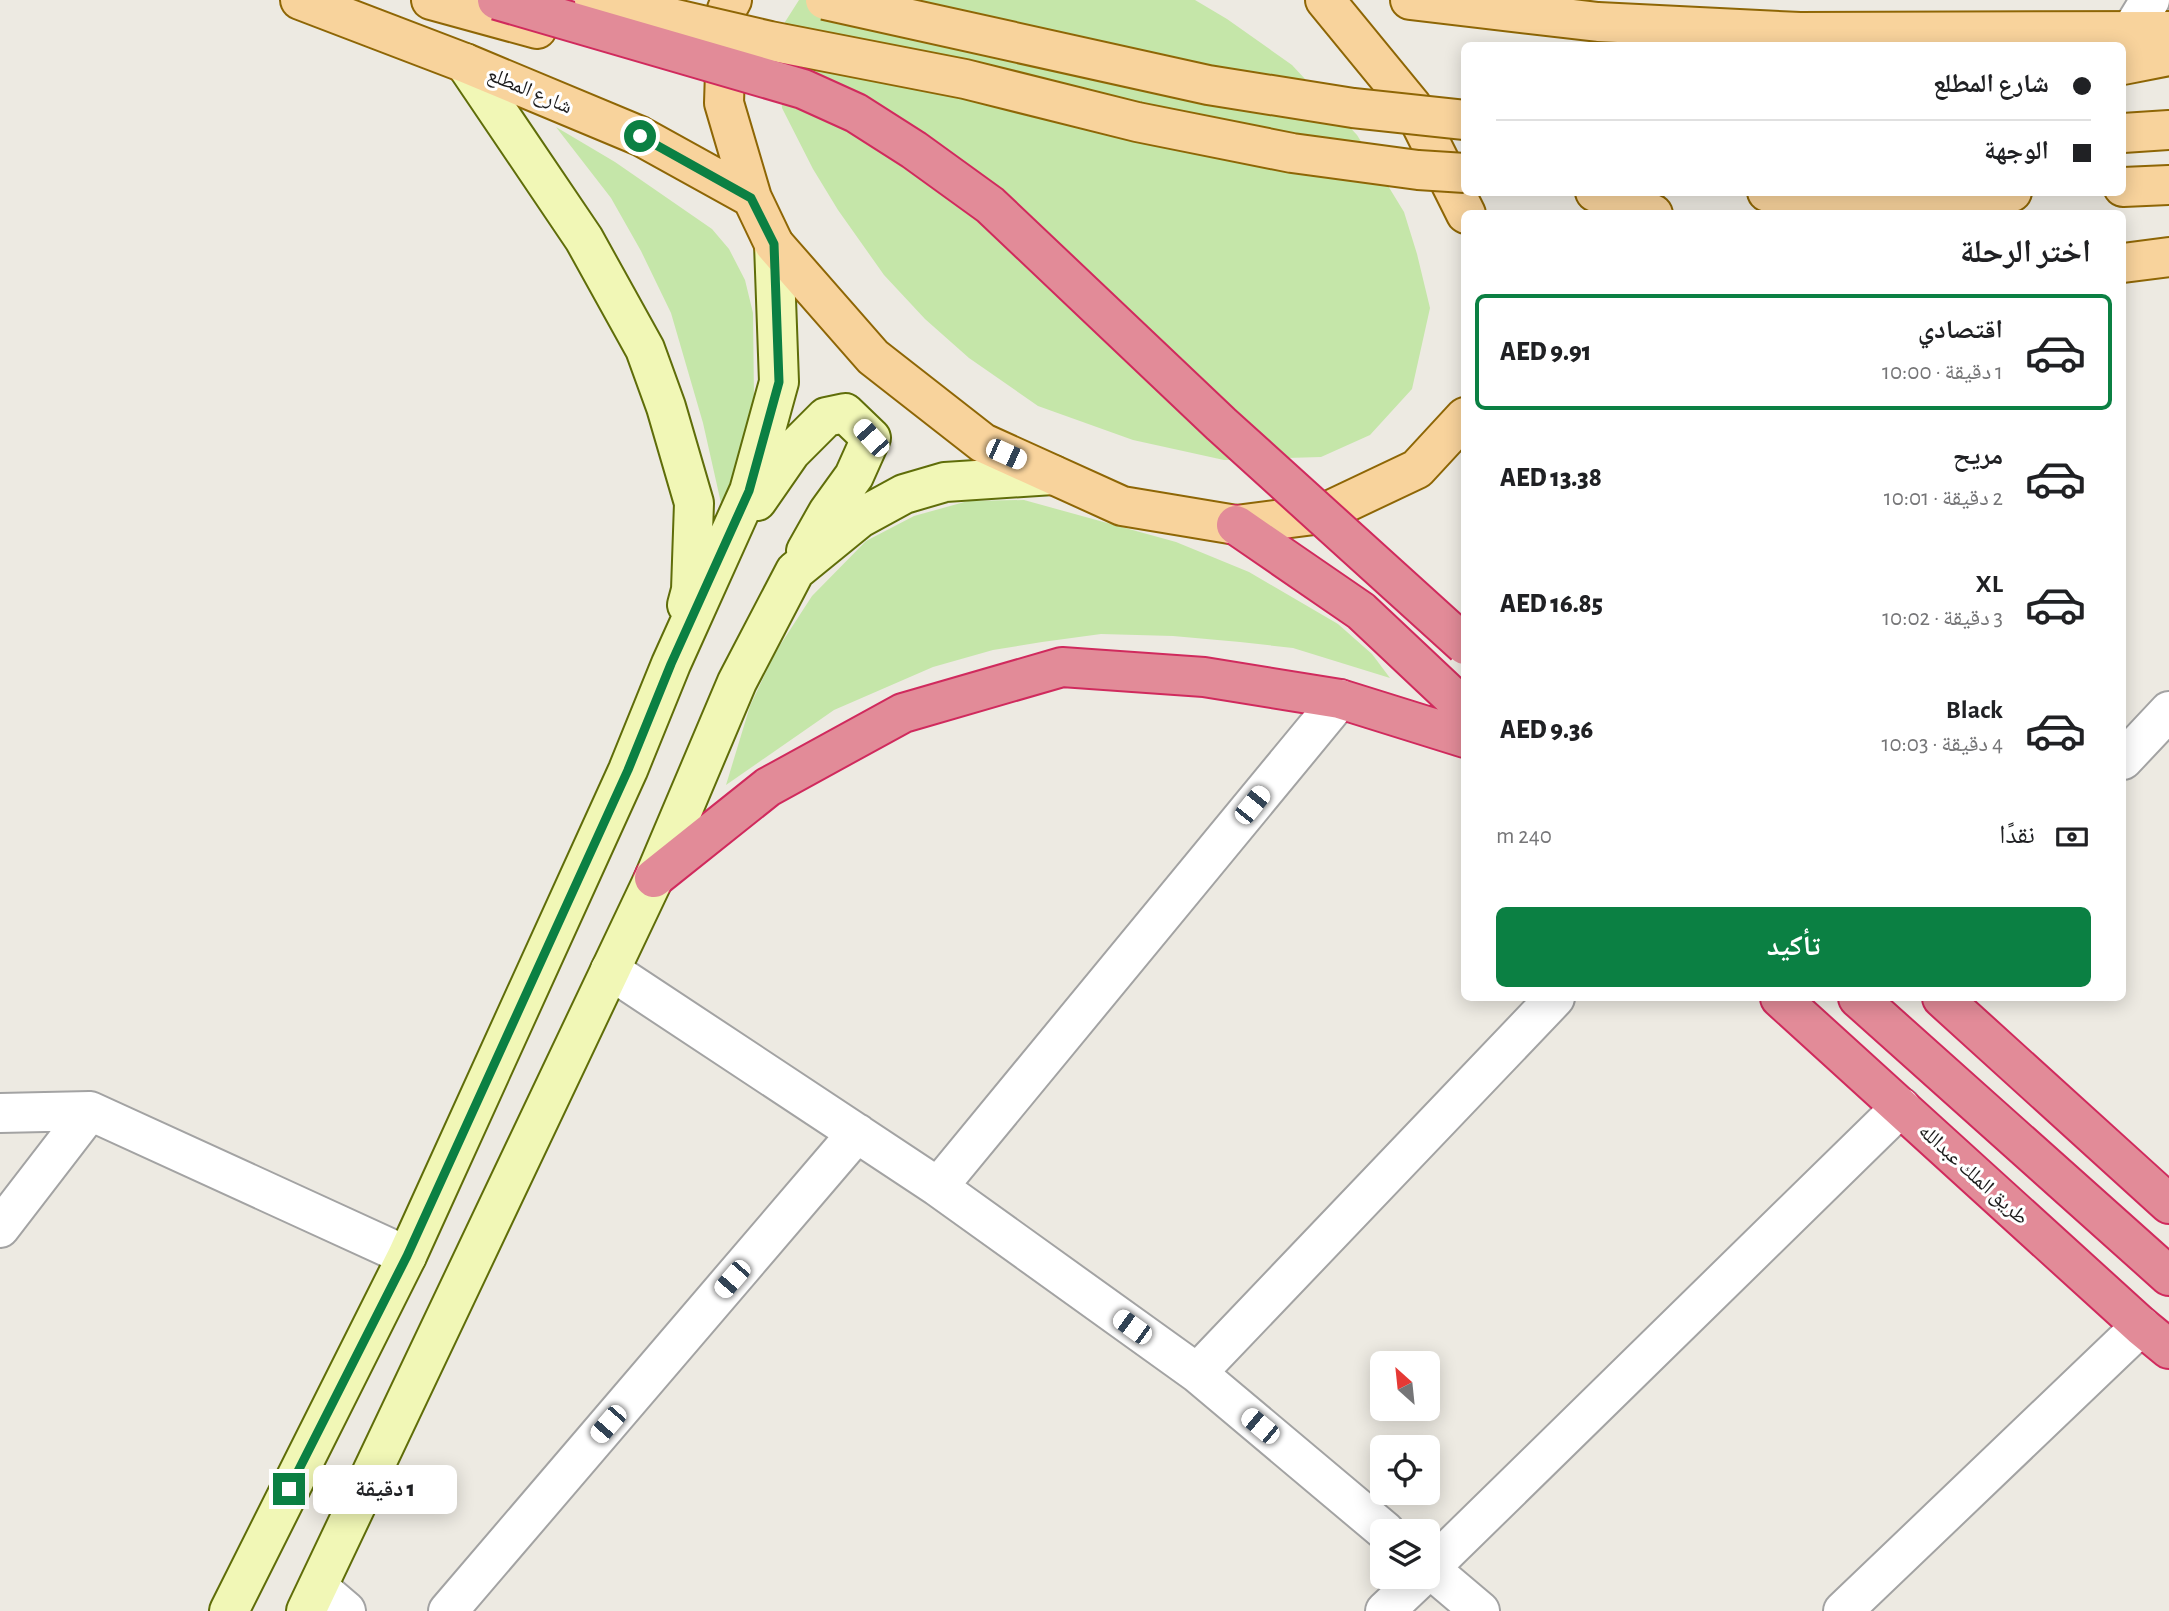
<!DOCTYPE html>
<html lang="ar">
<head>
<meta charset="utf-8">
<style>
  body { margin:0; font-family:"Alegreya Sans","Noto Naskh Arabic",sans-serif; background:#f6f6f6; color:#202124; direction:rtl; height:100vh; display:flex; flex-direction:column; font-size:26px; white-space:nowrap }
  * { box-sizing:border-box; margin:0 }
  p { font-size:23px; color:#757577 }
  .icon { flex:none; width:38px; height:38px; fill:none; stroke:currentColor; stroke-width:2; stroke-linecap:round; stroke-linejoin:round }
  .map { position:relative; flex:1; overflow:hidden; direction:ltr }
  .details { position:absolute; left:1461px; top:210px; width:665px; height:791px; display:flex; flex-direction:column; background:#fff; border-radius:10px; box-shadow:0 4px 18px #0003; direction:rtl }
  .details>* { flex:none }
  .guide { position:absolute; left:1461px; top:42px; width:665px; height:154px; border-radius:10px; box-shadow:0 4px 18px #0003; direction:rtl; display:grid; align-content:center; height:154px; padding:0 35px; background:#fff }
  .needle { width:46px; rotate:333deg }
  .tools { position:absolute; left:1370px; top:1351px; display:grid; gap:14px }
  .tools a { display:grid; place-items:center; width:70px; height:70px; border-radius:10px; background:#fff; box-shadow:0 4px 18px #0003; font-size:35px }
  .end { position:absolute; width:32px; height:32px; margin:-16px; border:9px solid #0b8043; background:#fff; box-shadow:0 0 0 4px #fff }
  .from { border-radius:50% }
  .bubble { position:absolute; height:49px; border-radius:10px; background:#fff; box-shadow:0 4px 18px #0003; font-size:23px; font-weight:800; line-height:49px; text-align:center; direction:rtl }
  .car { position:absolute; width:21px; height:42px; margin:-21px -10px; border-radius:9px; box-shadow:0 0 5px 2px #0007; background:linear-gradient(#fff 24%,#345 0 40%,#fff 0 76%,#345 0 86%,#fff 0) }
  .guide b { display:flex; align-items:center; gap:24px; height:66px; font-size:26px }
  .guide b+b { border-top:2px solid #e0e0e0 }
  .guide i { width:18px; height:18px; background:#202124 }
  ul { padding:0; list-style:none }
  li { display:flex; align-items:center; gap:21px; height:116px; margin:0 14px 10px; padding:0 21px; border:4px solid transparent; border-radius:10px }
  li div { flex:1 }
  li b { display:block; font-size:26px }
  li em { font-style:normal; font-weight:800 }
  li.current { border-color:#0b8043 }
  li>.icon { width:63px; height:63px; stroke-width:1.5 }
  h2 { padding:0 35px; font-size:32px; line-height:84px }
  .pay { display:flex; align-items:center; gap:18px; height:77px; padding:0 35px; font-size:26px }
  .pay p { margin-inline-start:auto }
  .cta { display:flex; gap:14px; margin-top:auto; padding:14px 35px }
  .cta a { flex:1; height:80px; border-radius:10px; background:#0b8043; color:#fff; font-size:28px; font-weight:800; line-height:80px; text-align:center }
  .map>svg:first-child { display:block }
  .grass { fill:#c5e6a9 }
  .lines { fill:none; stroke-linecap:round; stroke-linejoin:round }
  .street-casing { stroke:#a3a3a3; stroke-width:42 }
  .secondary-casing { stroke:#5f6d09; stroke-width:42 }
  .primary-casing { stroke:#8e6605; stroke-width:42 }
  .highway-casing { stroke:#d02a5d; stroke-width:42 }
  .street { stroke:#fff; stroke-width:38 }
  .secondary { stroke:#f1f7b6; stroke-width:38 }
  .primary { stroke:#f8d39c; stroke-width:38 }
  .highway { stroke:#e28b98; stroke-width:38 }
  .primary-bridge-casing { stroke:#8e6605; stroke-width:42; stroke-linecap:butt }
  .highway-bridge-casing { stroke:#d02a5d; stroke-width:42; stroke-linecap:butt }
  .primary-bridge { stroke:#f8d39c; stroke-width:38 }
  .highway-bridge { stroke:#e28b98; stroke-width:38 }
  .route { stroke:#0b8043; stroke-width:9 }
  .labels { text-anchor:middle; stroke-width:6; stroke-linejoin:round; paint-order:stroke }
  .street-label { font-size:21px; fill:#1c1c1c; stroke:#fff }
</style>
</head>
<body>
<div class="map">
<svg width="2169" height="1611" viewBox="0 0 2169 1611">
  <rect width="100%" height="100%" fill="#edeae2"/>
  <path class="grass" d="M799,0H1195L1227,19L1292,65L1357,135L1404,212L1417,254L1430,308L1412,389L1370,435L1321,457L1224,460L1133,440L1038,406L969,358L925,319L884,275L838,210L813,169L782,108L778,55L785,22Z
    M556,127L615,162L712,229L729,249L745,280L753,313L754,399L746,446L730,494L721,503L703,423L671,313L641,251L611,198Z
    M1024,500L1176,542L1249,572L1338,624L1372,654L1390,678L1293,648L1240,642L1173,636L1101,634L1042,642L993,650L933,667L834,710L726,785L750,706L775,653L812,596L866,541L914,516L968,501Z"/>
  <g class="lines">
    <defs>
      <path id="street" d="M2131,31L2150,0
        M2123,760L2169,711
        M610,970L938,1187L1197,1373L1385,1531
        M0,1113L90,1111L407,1256
        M938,1187L1340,699
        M0,1228L90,1111
        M1197,1373L1555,998
        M1428,1567L1480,1611
        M1428,1570L1901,1107
        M318,1587L346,1611
        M448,1611L857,1133
        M1385,1611L1421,1577
        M1843,1611L2141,1326"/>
      <path id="secondary" d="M465,63L584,239L645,349L666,407L694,503L691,590L687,605
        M757,501L791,452L826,417L845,413L871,438L854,476L828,512L806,551
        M229,1611L407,1256L628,770L671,664L749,491L779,382L774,244
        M306,1611L654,878L737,682L795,571L860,518L904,494L945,482L1053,475"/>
      <path id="primary" d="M300,0L465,63L640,136L752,198
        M431,0L537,29
        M732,0L727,9L724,103L752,198L774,244L873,357L983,443L1122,506L1236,525L1322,514L1417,469L1465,417
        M1325,0L1412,106L1466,214
        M1410,0L1598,22L1800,32L2169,31
        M2123,65L2169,56
        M2123,133L2169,130
        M2123,187L2169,185
        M1595,192L1653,214
        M1767,192L1874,199L2012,192
        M2123,263L2169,257"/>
      <path id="highway" d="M1236,525L1361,611L1465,709
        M654,878L768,787L903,713L1062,667L1204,677L1340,699L1465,738
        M1780,998L2141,1326L2169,1349
        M1858,998L2169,1276
        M1942,998L2169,1204"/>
    </defs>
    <use href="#street" class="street-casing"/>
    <use href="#secondary" class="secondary-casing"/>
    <use href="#primary" class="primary-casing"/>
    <use href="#highway" class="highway-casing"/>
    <use href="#street" class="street"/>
    <use href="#secondary" class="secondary"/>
    <use href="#primary" class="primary"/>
    <use href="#highway" class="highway"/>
    <defs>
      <path id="primary-bridge" d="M594,0L770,41L965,79L1137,122L1292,153L1418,170L1465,173
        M825,0L1208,85L1353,108L1465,120"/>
      <path id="highway-bridge" d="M497,0L803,89L856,113L914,150L990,205L1221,424L1465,645"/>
    </defs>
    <use href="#primary-bridge" class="primary-bridge-casing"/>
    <use href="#highway-bridge" class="highway-bridge-casing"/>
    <use href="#primary-bridge" class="primary-bridge"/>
    <use href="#highway-bridge" class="highway-bridge"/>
  </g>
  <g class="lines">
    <path class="route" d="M289,1489L407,1256L628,770L671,664L749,491L779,382L774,244L751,198L640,136"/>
  </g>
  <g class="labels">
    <g class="street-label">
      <text transform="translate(530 90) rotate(23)" y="7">شارع المطلع</text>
      <text transform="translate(1974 1174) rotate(42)" y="7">طريق الملك عبدالله</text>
    </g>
  </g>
</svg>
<div class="tools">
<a><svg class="needle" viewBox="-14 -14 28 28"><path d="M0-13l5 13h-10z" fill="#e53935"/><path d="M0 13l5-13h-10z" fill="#757577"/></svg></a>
<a><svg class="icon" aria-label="locate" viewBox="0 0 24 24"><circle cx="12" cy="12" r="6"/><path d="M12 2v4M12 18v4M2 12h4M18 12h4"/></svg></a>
<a><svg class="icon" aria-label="layers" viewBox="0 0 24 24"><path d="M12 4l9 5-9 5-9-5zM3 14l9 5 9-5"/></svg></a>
</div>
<i class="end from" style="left:640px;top:136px"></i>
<i class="end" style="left:289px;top:1489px"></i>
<div class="bubble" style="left:313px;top:1465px;width:144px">1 دقيقة</div>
<i class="car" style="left:871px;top:438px;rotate:318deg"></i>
<i class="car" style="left:1006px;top:454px;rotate:114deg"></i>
<i class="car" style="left:1252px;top:805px;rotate:39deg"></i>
<i class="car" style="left:732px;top:1279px;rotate:221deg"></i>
<i class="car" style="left:1132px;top:1327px;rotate:306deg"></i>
<i class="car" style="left:608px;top:1424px;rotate:221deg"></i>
<i class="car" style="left:1260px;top:1426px;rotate:310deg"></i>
<div class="guide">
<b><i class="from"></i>شارع المطلع</b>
<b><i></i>الوجهة</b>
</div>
<section class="details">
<h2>اختر الرحلة</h2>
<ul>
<li class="current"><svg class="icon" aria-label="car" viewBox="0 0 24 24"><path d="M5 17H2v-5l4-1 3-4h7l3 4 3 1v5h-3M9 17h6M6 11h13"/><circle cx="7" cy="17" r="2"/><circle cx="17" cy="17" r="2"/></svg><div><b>اقتصادي</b><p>1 دقيقة · 10:00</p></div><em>AED 9.91</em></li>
<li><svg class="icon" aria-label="car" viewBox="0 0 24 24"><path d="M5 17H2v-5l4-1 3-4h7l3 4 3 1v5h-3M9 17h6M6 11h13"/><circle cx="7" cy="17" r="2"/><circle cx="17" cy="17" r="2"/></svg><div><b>مريح</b><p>2 دقيقة · 10:01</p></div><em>AED 13.38</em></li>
<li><svg class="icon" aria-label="car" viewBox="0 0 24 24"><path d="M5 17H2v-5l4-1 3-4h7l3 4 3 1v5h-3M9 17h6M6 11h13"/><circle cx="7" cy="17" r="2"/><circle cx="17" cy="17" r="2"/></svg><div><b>XL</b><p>3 دقيقة · 10:02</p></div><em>AED 16.85</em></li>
<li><svg class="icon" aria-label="car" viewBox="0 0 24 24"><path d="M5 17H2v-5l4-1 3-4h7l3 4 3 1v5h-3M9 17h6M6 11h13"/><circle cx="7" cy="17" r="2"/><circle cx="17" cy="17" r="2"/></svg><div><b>Black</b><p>4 دقيقة · 10:03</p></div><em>AED 9.36</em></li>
</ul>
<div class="pay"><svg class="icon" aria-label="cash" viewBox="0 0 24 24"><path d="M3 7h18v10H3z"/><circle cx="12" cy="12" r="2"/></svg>نقدًا<p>240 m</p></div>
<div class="cta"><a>تأكيد</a></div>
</section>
</div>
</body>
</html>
